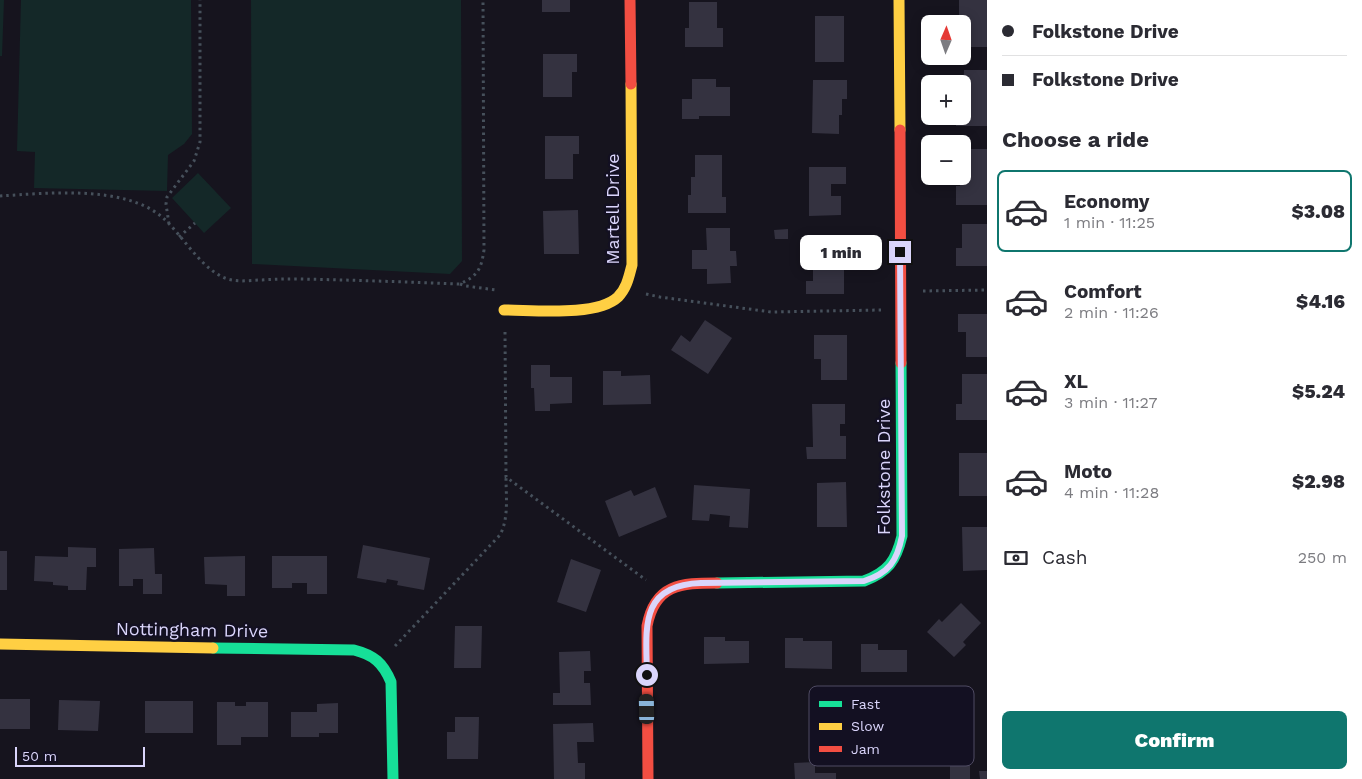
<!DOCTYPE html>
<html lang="en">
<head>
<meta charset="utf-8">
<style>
  body { margin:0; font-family:"Work Sans",sans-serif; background:#f7f7f7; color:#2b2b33; height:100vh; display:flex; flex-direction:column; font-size:19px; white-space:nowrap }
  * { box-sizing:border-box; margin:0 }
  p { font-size:16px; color:#7c7c81 }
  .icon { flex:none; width:28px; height:28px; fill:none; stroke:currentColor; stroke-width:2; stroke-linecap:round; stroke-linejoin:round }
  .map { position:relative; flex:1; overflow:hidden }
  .details { display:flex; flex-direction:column; background:#fff; width:375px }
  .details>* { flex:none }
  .guide { display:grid; align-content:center; height:110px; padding:0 15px; background:#fff }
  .needle { width:32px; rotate:2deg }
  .fabs { position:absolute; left:921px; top:15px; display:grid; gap:10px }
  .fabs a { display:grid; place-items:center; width:50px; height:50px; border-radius:8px; background:#fff; box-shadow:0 2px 12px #0003; font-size:25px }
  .scale { position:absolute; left:15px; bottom:12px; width:130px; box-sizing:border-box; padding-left:5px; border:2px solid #dad5fb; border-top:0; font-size:14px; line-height:18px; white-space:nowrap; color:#dad5fb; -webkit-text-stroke:4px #131022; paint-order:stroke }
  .end { position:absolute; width:22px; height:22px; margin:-11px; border:6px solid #dad5fb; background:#111; box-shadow:0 0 0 2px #111 }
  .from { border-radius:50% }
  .bubble { position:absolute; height:35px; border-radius:8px; background:#fff; box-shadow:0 2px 12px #0003; font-size:16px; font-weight:800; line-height:35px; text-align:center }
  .car { position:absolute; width:15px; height:30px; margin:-15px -8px; border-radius:6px; box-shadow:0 0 4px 1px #0007; background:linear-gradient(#222 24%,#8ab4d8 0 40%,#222 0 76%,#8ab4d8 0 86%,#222 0) }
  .guide b { display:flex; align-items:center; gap:18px; height:48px; font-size:19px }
  .guide b+b { border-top:1px solid #e1e1e2 }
  .guide i { width:12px; height:12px; background:#2b2b33 }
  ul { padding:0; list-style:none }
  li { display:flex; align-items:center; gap:15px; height:82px; margin:0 10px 8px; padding:0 5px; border:2px solid transparent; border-radius:8px }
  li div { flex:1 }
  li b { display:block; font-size:19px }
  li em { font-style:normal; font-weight:800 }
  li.selected { border-color:#0f766e }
  li>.icon { width:45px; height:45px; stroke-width:1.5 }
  h2 { padding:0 15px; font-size:22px; line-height:60px }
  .pay { display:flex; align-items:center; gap:12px; height:55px; padding:0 15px; font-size:19px }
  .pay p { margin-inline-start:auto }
  .cta { display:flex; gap:10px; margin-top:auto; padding:10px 15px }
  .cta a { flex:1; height:58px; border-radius:8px; background:#0f766e; color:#fff; font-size:20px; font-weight:800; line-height:58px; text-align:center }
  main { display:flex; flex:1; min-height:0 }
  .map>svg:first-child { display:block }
  .green { fill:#142828 }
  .building { fill:#343240 }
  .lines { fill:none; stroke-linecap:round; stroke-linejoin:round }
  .path { stroke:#46505b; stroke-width:3; stroke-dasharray:2.5 4; stroke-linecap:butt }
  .fast { stroke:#16e098; stroke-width:11 }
  .slow { stroke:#ffcf43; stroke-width:11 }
  .jam { stroke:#f24e42; stroke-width:11 }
  .route { stroke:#dad5fb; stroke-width:6 }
  .labels { text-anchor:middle; stroke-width:4.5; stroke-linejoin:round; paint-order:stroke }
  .street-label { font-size:18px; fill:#dad5fb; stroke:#131022 }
  .key { fill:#131022; stroke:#4f4b63; stroke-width:1 }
  .key-label { font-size:14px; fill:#dad5fb }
</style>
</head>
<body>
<main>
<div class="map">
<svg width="987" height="779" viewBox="0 0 987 779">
  <rect width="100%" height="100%" fill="#16141e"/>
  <path class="green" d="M0,0H4L2,56H0Z
    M21,0H191L192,134L184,144L168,155L167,191L34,188L35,152L17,151Z
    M251,0H461L462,261L450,274L252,264Z
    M198,173L231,208L204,233L172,198Z"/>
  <path class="building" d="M542,0H570V12H542Z
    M959,0H987V47H962V15H959Z
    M689,2H717V28H723V47H685V28H689Z
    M815,16H844V62H815Z
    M543,54H577V72H572V97H543Z
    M964,70H987V126H956V116H962Z
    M692,79H716V87H730V116H699V119H682V99H692Z
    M813,80H847V99H842V115H839V134L812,133Z
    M545,136H579V154H573V179H545Z
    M964,149H987V205H956V186H960V176H962V170H964Z
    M695,155H722V197H726V213H688V195H691V177H695Z
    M809,167H846V184H831V196H841V215L809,216Z
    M578,210L579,254H544L543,211Z
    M962,224H987V266H956V248H962Z
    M706,228H730V251H736L737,266H730L731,283L707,284V269H692V250H707Z
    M788,229V239H775L774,230Z
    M813,240H844V294H806V281H813Z
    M958,314H987V357H966V332H958Z
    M705,320L732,338L708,374L671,350L681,335L690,342Z
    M814,335H847V380H821V359H814Z
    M531,365H550V377H572V403L550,404V411H535L534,388H531Z
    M603,371H621V376L650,375L651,404L603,405Z
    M962,374H987V420H956V404H962Z
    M812,404H845V424H840V436H846V459H807L806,447H813Z
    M959,453H987V496H959Z
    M846,482L847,527H817V483Z
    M694,485L750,489L748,528L729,527L730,516L710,514L709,521L692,520Z
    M655,487L667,517L619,537L605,501L631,490L634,496Z
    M962,527H987V570L963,571Z
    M363,545L430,558L424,590L397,585L398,581L387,579L386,583L357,578Z
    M68,547L96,548V567H87L86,590H68V586L53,585V582L34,581L35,556L68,557Z
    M154,548L155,574H162V594H143V579H133V586H119V549Z
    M0,551H7V590H0Z
    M245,556V596H227V585L205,584L204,557Z
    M272,556H327V594H307V583H292V588H272Z
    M571,559L601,570L586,612L557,602Z
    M961,603L981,623L963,642L966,645L954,657L927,632L939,619L942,622Z
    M455,626H482L481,668H454Z
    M704,637H725V641H749V663L704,664Z
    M785,638H803V641H832V669L785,668Z
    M861,644H878V650H907V672H861Z
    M590,651L591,671H584V683H590L591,705H553V693H560L559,652Z
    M0,699H30V729H0Z
    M59,700L100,701L98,731L58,730Z
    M145,701H193V733H145Z
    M217,702H235V706H246V702H268V737H241V745H217Z
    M338,703V733H319V737H291V712H317V704Z
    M455,717H479L478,759H447V732H455Z
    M593,723L594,742H577L578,763H585V779H554L553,724Z
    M950,761H970V779H950Z
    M815,762V773H836V779H795L794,763Z
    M979,771H987V779H980Z"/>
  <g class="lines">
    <path class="path" d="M0,196C48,193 124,185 162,217C183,235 204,275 232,280C241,282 252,280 262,280C275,279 287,279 300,279C353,280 407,282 460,284C478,275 481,270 484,250L483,0
      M169,224L166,204L167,197L194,161L200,142V0
      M179,237L195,223
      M460,284L466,286L496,290
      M923,291L987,290
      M646,294L660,297L771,312L881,310
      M505,332L506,477L646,580
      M395,646L500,535C509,518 506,496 506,478"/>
    <path class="fast" d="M717,583L864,581C888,572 896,561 902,536L901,363
      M213,648L354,650C374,655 383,663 391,682L393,779"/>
    <path class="slow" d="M899,0L900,130
      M504,310C533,310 597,317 618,297C627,288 629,276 632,265L631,84
      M0,644L213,648"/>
    <path class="jam" d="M630,0L631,84
      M900,130L901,363
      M648,779L647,626C655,584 681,583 717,583"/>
  </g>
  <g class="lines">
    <path class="route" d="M647,675C646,628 639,585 701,583L864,581C889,573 897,561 902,536L900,252"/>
  </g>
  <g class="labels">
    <g class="street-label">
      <text transform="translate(613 209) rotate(-90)" y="6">Martell Drive</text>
      <text transform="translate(884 467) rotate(-90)" y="6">Folkstone Drive</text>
      <text transform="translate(192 630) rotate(1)" y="6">Nottingham Drive</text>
    </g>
  </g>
  <rect x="809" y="686" width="165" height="80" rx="8" class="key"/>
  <rect x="819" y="701" width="23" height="6" fill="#16e098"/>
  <rect x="819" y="723" width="23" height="7" fill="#ffcf43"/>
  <rect x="819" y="746" width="23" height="6" fill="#f24e42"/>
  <g class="key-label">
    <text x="851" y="709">Fast</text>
    <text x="851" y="731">Slow</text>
    <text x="851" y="754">Jam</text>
  </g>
</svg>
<div class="fabs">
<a><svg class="needle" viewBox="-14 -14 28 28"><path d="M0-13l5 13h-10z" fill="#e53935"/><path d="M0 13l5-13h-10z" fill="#7c7c81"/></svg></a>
<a>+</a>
<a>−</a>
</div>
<div class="scale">50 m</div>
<i class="end from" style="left:647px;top:675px"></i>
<i class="end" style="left:900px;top:252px"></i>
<div class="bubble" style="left:800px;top:235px;width:82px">1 min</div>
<i class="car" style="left:647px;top:709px;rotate:359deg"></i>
</div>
<section class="details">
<div class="guide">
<b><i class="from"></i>Folkstone Drive</b>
<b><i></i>Folkstone Drive</b>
</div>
<h2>Choose a ride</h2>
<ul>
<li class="selected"><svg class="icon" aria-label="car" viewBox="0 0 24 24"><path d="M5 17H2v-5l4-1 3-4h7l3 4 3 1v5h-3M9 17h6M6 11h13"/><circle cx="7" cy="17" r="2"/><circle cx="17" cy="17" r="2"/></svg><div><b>Economy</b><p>1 min · 11:25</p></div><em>$3.08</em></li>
<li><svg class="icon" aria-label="car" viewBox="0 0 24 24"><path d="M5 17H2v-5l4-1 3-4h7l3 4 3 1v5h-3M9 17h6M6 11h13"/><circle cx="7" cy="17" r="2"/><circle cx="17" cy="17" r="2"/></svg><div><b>Comfort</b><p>2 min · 11:26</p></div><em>$4.16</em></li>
<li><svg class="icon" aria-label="car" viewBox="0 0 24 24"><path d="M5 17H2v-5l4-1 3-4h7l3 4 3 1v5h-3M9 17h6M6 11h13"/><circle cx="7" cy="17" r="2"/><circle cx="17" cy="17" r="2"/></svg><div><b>XL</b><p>3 min · 11:27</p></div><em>$5.24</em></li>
<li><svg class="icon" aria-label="car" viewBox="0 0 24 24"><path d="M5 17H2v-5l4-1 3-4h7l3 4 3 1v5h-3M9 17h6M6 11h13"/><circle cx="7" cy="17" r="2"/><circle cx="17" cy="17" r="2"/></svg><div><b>Moto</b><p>4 min · 11:28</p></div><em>$2.98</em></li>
</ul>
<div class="pay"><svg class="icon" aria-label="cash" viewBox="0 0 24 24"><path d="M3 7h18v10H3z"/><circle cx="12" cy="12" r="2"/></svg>Cash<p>250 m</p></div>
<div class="cta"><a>Confirm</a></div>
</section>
</main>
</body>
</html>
